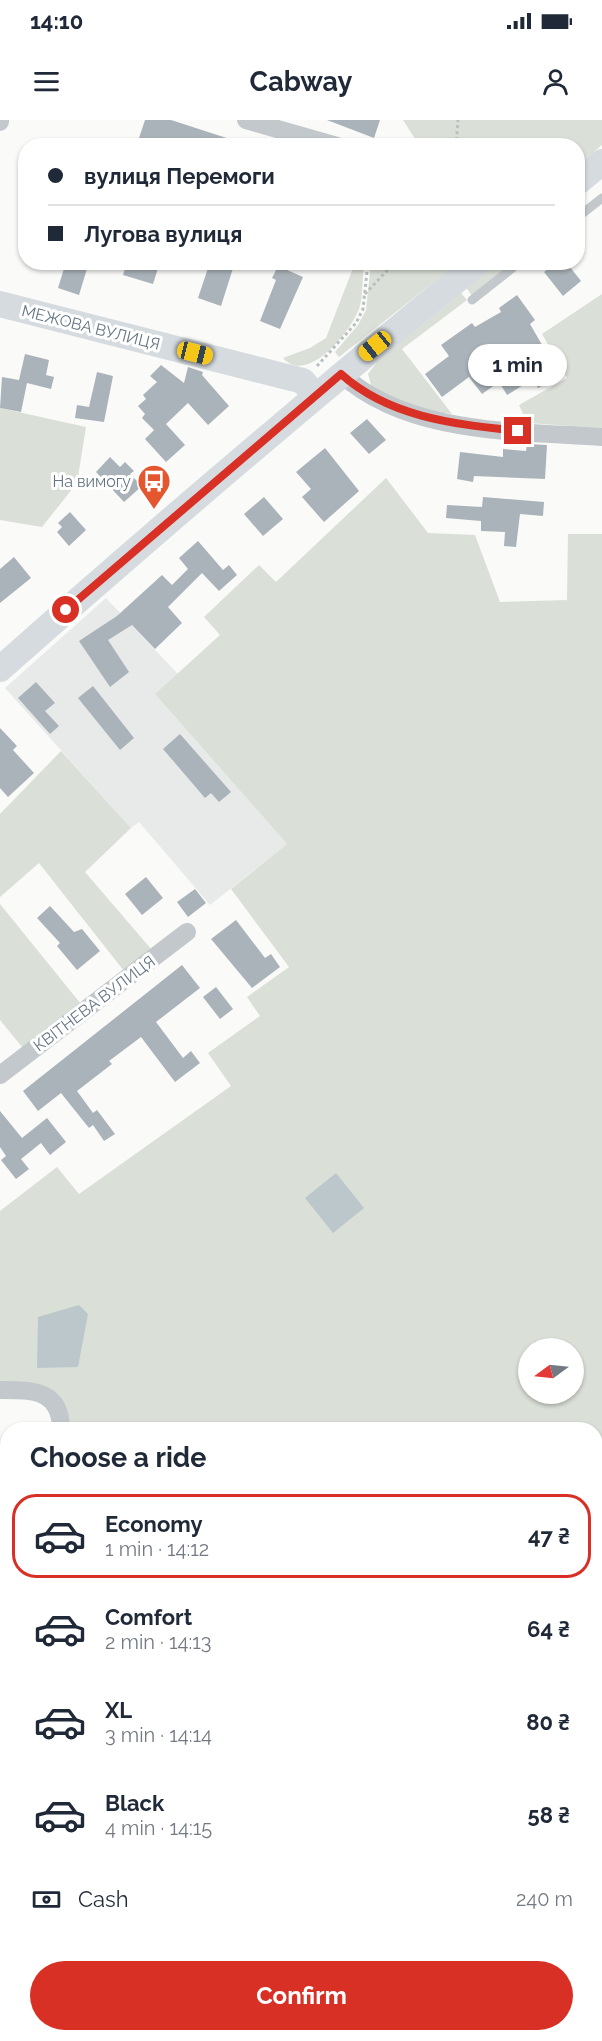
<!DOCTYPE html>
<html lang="en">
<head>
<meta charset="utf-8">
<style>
  body { margin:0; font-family:Raleway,sans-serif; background:#f6f6f7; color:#1f2937; height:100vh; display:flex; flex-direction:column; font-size:22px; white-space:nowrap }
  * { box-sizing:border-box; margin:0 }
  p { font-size:20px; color:#747a83 }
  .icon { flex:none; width:33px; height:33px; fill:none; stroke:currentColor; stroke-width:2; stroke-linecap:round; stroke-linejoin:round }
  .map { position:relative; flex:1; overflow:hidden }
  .details { position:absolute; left:0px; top:1302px; width:603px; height:620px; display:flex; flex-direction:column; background:#fff; border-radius:24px 24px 0 0; box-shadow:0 2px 4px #0004 }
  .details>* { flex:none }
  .banner { position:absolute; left:18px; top:18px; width:567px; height:132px; border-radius:24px; box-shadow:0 2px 4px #0004; display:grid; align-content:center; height:132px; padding:0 30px; background:#fff }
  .needle { width:39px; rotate:255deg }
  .buttons { position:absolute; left:518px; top:1218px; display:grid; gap:12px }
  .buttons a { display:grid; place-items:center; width:66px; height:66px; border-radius:50%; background:#fff; box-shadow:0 2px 4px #0004; font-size:30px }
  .end { position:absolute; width:27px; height:27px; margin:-14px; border:8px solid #d93025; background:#fff; box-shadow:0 0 0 3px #fff }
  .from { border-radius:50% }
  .bubble { position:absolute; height:42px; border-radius:21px; background:#fff; box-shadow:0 2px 4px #0004; font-size:20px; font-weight:700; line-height:42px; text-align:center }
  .car { position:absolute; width:18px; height:36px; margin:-18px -9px; border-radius:8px; box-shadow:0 0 4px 2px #0007; background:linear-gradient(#f5c518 24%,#345 0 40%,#f5c518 0 76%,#345 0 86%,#f5c518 0) }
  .banner b { display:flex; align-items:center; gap:21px; height:57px; font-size:22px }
  .banner b+b { border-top:2px solid #e0e1e3 }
  .banner i { width:15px; height:15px; background:#1f2937 }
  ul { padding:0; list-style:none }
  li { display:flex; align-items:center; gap:18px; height:84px; margin:0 12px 9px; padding:0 18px; border:3px solid transparent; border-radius:24px }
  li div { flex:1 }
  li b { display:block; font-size:22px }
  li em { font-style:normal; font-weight:700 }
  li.selected { border-color:#d93025 }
  li>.icon { width:54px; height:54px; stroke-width:1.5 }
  h2 { padding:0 30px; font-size:27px; line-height:72px }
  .pay { display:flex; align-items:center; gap:15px; height:66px; padding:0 30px; font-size:22px }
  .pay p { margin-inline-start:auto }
  .cta { display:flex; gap:12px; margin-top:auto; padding:12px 30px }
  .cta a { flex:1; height:69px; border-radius:36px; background:#d93025; color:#fff; font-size:24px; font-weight:700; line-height:69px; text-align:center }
  .status { display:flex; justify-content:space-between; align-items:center; height:42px; padding:0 30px; background:#fff; direction:ltr }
  .status svg { height:16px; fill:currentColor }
  header { display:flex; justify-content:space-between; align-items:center; height:78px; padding:0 30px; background:#fff; font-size:27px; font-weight:700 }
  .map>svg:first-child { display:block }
  .built { fill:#e8e9e9 }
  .green { fill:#dadfd7; fill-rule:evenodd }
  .water { fill:#bbc7cb }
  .building { fill:#aab3b9 }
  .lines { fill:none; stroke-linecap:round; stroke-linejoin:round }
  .path { stroke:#bbbfc2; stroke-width:3; stroke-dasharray:3 3; stroke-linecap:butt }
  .lane { stroke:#c3c8cc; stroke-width:9 }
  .street { stroke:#c3c8cc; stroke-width:18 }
  .secondary { stroke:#d6dbdf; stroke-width:26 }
  .route { stroke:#d93025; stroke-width:8 }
  .labels { text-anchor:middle; stroke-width:6; stroke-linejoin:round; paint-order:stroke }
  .street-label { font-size:16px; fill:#657683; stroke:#fff }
  .poi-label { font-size:16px; fill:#657683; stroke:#fff; text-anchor:end }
</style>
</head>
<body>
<div class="status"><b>14:10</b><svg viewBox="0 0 49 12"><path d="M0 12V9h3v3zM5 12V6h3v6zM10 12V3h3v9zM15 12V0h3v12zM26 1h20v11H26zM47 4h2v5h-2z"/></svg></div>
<header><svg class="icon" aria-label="menu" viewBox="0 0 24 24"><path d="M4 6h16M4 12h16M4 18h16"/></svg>Cabway<svg class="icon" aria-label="person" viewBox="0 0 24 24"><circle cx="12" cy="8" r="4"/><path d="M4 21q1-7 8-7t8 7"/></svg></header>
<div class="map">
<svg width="602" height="1921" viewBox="0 0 602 1921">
  <rect width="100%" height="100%" fill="#fafaf8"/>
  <path class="built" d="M106,478L178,554L155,574L287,724L210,785L139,702L131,708L5,568Z"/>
  <path class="green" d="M403,0H602V25L578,45V26L419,25Z
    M355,143H365C361,158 364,175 359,189C351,211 307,266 283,238L310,228L326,218Z
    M371,143H458L339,237L335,232L358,205L366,190Z
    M497,143H514L472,176L466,167Z
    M461,173L467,180L402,229L452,294L415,290L372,268L368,254L377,242Z
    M602,174V308L527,303L519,285L567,258L542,214Z
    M0,288L86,307L77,363L42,407L0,400Z
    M386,358L428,413L475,415L500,482L567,480L568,414H602V1457L596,1456V1310L66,1309L60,1283L0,1266V1091L57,1047L79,1074L231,966L208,933L260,896L247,877L289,847L231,769L287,724L155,574L220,515L204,497L259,445L276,462ZM528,1228H573V1274H528Z
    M61,631L131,708L85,752L152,830L124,851L39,743L0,777V694Z
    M0,784L81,884L23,928L0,900Z
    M0,1434H8V1592L0,1593Z
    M7,1695V1805L0,1806V1696Z
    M7,1860L8,1914H35L34,1921H0V1861Z"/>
  <path class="water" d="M336,1053L364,1088L333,1113L305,1078Z
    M79,1185L88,1194L78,1247L37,1248L38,1197Z"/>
  <path class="building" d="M145,0H171L239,22V26H152L138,21Z
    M327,0H380L374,18Z
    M66,142H89L79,175L58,168Z
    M127,142H160L153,164L123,155Z
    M210,142H235L221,186L198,178Z
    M557,142H566L581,161L563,176L544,152Z
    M278,146L303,157L280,209L260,201L276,160L272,158Z
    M517,175L535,200L530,204L560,256L538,268L533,259L507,275L499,262L482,274L469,257L442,277L425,254L449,236L441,225L472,203L475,207L501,192L499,188Z
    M25,234L49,240L46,255L54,257L51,269L27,263L21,292L0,288L2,257L19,260Z
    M161,245L184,263L188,247L203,252L202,255L229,286L208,305L188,283L166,304L185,325L166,342L145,319L154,310L142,298L145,294L138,286L146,279L143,275L157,262L150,256Z
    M97,252L113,256L104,302L75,298L77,285L89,287Z
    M367,299L386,320L369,334L350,313Z
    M527,324L547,325L545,359L474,356L473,362L457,359L460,332L503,337V329L526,331Z
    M325,328L359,371L324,402L302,377L311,369L296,352Z
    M110,337L120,347L125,342L134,351L130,354L142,366L124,382L96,352Z
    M264,377L283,399L263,416L244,394Z
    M483,377L544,382L543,396L520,394L516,427L504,426L505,412L481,411V401L446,398L447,385L482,387Z
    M70,392L86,410L69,426L57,412L62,407L58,403Z
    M198,421L223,450L229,445L237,455L219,471L202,453L168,487L182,503L155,529L132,505L108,520L129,552L110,567L79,521L117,496L162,455L172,465L188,449L179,438Z
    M14,437L31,458L0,483V449Z
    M36,562L55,583L45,591L59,606L50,614L18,578Z
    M93,566L134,618L120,630L78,578Z
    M0,608L17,626L13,630L34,653L8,677L0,668Z
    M180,614L231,672L219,682L211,673L205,678L163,629Z
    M146,757L163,778L142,795L125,774Z
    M195,769L206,783L188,797L177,782Z
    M50,786L74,812L82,809L100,831L77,850L57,826L60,823L37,798Z
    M236,800L265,838L271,834L280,847L252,868L211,819Z
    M182,845L200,868L156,902L183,938L191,931L200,943L175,962L141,917L109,941L112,944L77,971L93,993L97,990L115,1014L104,1021L93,1005L89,1008L61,973L38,991L23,971Z
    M216,867L233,889L220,899L203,877Z
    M0,991L22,1018L47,998L66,1022L50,1035L41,1023L21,1039L29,1049L16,1059L1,1040L6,1036L0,1027Z"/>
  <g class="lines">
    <path class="path" d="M456,26L458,0
      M365,174L395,142
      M317,246L356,203L363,189L368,142"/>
    <path class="lane" d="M578,97L602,78
      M472,180L520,142"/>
    <path class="street" d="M246,0L337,26
      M0,2V0
      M341,254C409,315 516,311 602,317
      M0,955L187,812
      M0,1270C32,1270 61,1269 61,1310
      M596,1623H602
      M0,1688L8,1687
      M258,1914V1921
      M45,1921V1914
      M464,1921V1914"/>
    <path class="secondary" d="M578,62L602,42
      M0,184L303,261L315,276
      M0,549C157,410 316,274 479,142"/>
  </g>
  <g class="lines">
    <path class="route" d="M66,490L341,254C390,298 456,304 518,311"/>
  </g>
  <defs>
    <symbol id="bus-pin" viewBox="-11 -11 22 30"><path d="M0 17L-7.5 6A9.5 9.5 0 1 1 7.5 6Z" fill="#e4572e" stroke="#fff"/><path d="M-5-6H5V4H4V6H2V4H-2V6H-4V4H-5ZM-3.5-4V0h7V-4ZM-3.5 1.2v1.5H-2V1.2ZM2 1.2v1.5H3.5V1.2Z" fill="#fff"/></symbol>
  </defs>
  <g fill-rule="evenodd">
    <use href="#bus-pin" x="135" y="342" width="38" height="52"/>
  </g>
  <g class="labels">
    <g class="street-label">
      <text transform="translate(91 207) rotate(14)" y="6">МЕЖОВА ВУЛИЦЯ</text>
      <text transform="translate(94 883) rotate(-37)" y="6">КВІТНЕВА ВУЛИЦЯ</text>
    </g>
    <g class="poi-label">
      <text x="131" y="367">На вимогу</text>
    </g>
  </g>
</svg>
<div class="buttons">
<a><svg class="needle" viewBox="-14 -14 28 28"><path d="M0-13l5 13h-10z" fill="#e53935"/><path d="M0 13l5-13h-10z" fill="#747a83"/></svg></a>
</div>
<i class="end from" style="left:66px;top:490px"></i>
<i class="end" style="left:518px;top:311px"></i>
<div class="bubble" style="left:468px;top:224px;width:99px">1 min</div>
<i class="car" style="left:375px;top:226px;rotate:231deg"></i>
<i class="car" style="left:195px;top:233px;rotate:104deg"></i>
<div class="banner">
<b><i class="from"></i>вулиця Перемоги</b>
<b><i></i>Лугова вулиця</b>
</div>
<section class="details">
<h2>Choose a ride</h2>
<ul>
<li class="selected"><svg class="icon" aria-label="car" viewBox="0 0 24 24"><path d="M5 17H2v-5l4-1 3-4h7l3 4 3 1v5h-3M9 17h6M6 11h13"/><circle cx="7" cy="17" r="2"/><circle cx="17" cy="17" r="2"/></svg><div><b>Economy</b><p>1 min · 14:12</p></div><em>47 ₴</em></li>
<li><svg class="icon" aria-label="car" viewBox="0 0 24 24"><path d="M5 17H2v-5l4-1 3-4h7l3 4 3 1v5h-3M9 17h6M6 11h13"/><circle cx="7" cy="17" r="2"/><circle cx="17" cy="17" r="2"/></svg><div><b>Comfort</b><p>2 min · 14:13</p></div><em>64 ₴</em></li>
<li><svg class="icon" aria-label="car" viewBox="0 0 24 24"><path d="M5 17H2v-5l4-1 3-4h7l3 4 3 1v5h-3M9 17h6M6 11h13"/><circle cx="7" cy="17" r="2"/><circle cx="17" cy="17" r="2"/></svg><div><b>XL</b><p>3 min · 14:14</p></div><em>80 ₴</em></li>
<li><svg class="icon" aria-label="car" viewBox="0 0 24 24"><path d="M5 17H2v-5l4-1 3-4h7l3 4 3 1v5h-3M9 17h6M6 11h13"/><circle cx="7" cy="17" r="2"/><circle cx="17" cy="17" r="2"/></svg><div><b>Black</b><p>4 min · 14:15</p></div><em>58 ₴</em></li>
</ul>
<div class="pay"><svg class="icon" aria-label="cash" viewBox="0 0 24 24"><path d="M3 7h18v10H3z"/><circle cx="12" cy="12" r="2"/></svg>Cash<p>240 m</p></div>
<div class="cta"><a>Confirm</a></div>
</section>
</div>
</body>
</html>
